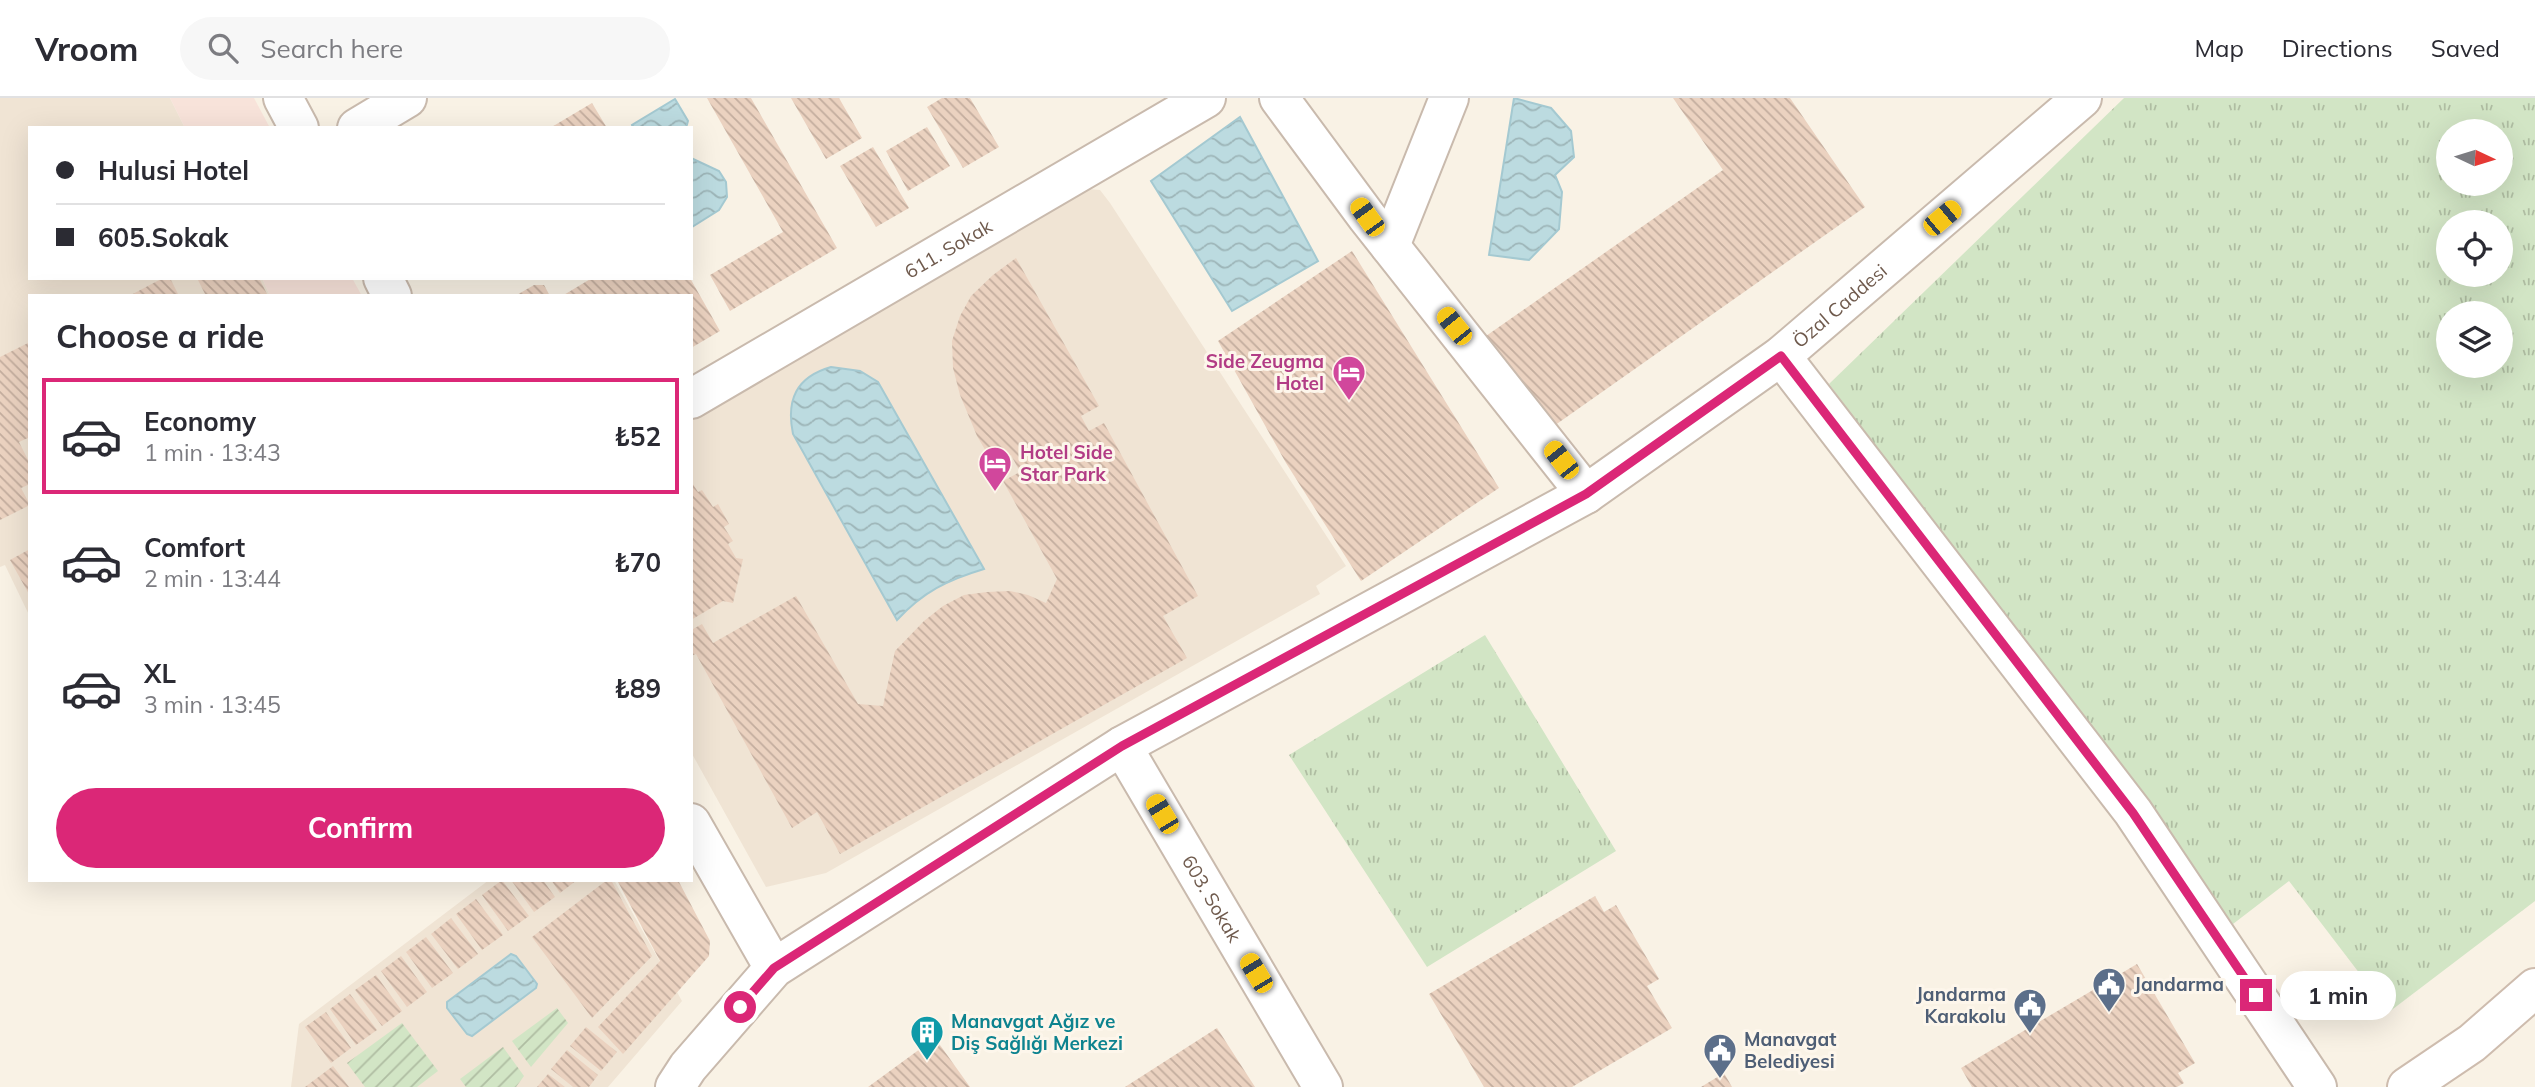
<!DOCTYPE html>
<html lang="en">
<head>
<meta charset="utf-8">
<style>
  body { margin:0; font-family:Mulish,sans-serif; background:#f7f7f7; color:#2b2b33; height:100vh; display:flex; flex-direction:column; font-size:26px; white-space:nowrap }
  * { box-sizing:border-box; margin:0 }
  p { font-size:23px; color:#7c7c81 }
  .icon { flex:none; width:38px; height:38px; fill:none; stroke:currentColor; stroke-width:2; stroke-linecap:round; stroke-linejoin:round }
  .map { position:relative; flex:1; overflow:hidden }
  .details { position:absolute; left:28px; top:196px; width:665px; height:588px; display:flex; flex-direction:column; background:#fff; border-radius:0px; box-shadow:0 7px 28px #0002 }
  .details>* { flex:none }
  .banner { position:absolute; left:28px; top:28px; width:665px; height:154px; border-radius:0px; box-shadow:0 7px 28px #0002; display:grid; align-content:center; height:154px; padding:0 28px; background:#fff }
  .needle { width:46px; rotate:94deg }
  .buttons { position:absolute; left:2436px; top:21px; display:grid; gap:14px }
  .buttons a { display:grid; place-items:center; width:77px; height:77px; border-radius:50%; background:#fff; box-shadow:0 7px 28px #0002; font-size:35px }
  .end { position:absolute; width:32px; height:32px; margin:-16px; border:9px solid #db2777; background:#fff; box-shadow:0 0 0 4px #fff }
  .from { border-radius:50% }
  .bubble { position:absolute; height:49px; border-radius:24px; background:#fff; box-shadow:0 7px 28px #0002; font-size:23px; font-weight:700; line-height:49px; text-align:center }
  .car { position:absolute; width:21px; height:42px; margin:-21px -10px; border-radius:9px; box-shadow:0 0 5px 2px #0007; background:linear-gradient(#f5c518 24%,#345 0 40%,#f5c518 0 76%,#345 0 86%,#f5c518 0) }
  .banner b { display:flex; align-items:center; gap:24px; height:66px; font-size:26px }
  .banner b+b { border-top:2px solid #e1e1e2 }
  .banner i { width:18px; height:18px; background:#2b2b33 }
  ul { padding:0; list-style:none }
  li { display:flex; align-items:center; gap:21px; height:116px; margin:0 14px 10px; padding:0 14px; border:4px solid transparent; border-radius:0px }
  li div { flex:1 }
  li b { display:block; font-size:26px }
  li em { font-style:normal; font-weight:700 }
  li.selected { border-color:#db2777 }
  li>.icon { width:63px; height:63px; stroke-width:1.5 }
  h2 { padding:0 28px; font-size:32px; line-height:84px }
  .action { display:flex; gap:14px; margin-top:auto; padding:14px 28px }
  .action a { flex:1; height:80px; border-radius:42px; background:#db2777; color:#fff; font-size:28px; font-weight:700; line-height:80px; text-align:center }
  header { display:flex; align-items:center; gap:42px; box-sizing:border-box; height:98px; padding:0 35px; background:#fff; border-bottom:2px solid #e1e1e2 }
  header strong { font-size:33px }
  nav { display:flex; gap:38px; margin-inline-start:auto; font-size:24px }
  .search { width:490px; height:63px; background:#f7f7f7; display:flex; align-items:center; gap:18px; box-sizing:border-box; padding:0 24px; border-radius:38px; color:#7c7c81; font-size:26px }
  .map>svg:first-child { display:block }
  .residential { fill:#f0e4d4 }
  .commercial { fill:#f8e3da }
  .grass { fill:url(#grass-tufts); fill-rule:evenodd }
  .garden { fill:url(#garden-furrows) }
  .water { fill:url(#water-waves); stroke:#a4c9d1; stroke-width:2 }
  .building { fill:url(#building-back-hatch) }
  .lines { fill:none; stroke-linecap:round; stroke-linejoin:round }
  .street-casing { stroke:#c9baad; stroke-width:42 }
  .secondary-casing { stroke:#cebcae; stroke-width:42 }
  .street { stroke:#fff; stroke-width:38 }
  .secondary { stroke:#fff; stroke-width:38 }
  .route { stroke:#db2777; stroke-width:9 }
  .labels { text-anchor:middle; stroke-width:6; stroke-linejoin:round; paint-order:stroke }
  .street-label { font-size:19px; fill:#6f5a4d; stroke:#fdf6eb }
  .hotel-label { font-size:19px; font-weight:bold; fill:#b23c85; stroke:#fdf6eb; text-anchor:end }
  .service-label { font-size:19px; font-weight:bold; fill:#4e5e75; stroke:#fdf6eb; text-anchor:start }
  .culture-label { font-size:19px; font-weight:bold; fill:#0d838f; stroke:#fdf6eb; text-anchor:start }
</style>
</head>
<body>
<header>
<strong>Vroom</strong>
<div class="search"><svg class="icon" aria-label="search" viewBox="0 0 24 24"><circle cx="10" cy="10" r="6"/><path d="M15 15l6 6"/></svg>Search here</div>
<nav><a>Map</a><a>Directions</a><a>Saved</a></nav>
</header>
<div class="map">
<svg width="2535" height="989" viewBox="0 0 2535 989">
  <defs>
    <pattern id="grass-tufts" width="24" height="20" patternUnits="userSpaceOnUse" patternTransform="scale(1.75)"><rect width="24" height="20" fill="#d2e5c5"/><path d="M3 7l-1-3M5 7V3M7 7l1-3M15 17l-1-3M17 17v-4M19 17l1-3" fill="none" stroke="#afbda2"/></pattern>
    <pattern id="garden-furrows" width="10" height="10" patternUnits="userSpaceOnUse" patternTransform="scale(1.75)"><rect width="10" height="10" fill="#d2e5c5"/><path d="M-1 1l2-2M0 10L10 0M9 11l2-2" fill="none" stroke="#afbda2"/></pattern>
    <pattern id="water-waves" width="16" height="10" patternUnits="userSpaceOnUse" patternTransform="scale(1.75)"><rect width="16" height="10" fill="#bcdbe0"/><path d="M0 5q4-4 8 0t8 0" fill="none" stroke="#9db5b8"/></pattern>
    <pattern id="building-back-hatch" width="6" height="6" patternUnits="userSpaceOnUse" patternTransform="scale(1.75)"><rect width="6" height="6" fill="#ebd2c0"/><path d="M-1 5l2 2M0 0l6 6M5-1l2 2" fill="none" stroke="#c3ad9e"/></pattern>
  </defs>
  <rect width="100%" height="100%" fill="#f9f2e5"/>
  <path class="residential" d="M0,0H170L185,30H30V180H262L270,198H30V519L5,467L0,469Z
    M1087,91L1100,92L1110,105L1346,468L1316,488L1320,496L826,775L766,789L691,654V323Z
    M489,782H614L682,903L608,989H291L299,926Z"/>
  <path class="commercial" d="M170,0H254L270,30H185Z
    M262,180H352L362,198H270Z"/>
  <path class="grass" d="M2124,0H2535V803L2389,914L2289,783L2233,826L1829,286ZM2448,33H2501V86H2448ZM2448,124H2501V177H2448ZM2448,215H2501V268H2448Z
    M1485,537L1616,753L1427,869L1289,657Z"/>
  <path class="garden" d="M557,910L568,925L531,969L512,943Z
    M402,925L438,973L417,989H365L347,965Z
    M503,949L524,978L516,989H466L460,981Z"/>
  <path class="water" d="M1514,0L1551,10L1571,33L1574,59L1555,77L1562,94L1559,131L1529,162L1489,157Z
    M675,1L688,23L686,30H633L632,27Z
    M1240,19L1318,163L1232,213L1151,83Z
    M691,60L719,73L726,84L727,99L719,112L692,129Z
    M831,269L860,273L878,284L984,471C947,482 923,494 897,522L793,336C786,302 796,279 831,269Z
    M511,856L516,858L537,886L536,890L472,938L467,936L447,910V904Z"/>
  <path class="building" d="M707,0H751L837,150L730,213L710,177L783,134Z
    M791,0H839L862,40L826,61Z
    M942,0H970L999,49L963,70L927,9Z
    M1673,0H1790L1865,109L1551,330L1486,238L1723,72Z
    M592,5L607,30H550Z
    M927,29L950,68L908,93L886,53Z
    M873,49L909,110L876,129L840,68Z
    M1352,153L1499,390L1361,483L1286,365L1218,243Z
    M1016,160L1099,308L1081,318L1089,333L1104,325L1198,498L1163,518L1187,560L840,756L817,714L792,730L696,556L691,558V527L693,531L702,526L713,545L796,498L858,606L883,608L895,553L924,523L943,508L964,497L987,494L1010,493L1028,497L1046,505L1057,481L1003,383L1020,374L1011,357L994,367L977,338L960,297L953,270L952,243L960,218L971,198L993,177Z
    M163,180H170L179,198H129Z
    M197,180H259L268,198H206Z
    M592,180H690L720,233L691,250V198H562Z
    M534,187H544L550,198H515Z
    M30,244V339L19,344L30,366V386L21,390L30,407L0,422V259Z
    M691,383L698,394L702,392L713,409L718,406L729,426L724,429L733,443L728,446L736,460L743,461L733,505L723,503L691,522Z
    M30,451V498L10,462Z
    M502,782L529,818L508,833L482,797Z
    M511,782H543L555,799L534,814Z
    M551,782H577L560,795Z
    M607,782H611L652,858L592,920L532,839Z
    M617,782H678L710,843L709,858L623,956L598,929L660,863Z
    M1595,798L1604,814L1616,807L1659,881L1647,888L1672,930L1572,989H1484L1429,896Z
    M476,801L503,837L482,852L456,816Z
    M451,820L478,856L458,871L431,836Z
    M426,839L453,875L432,890L406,854Z
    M401,858L427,894L407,909L381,873Z
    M2137,866L2195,965L2178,975L2184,985L2177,989H1972L1961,970Z
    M376,877L402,913L382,928L355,892Z
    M350,896L377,932L356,947L330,911Z
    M326,914L351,950L331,965L305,929Z
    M586,929L617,954L601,973L570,948Z
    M1217,930L1255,989H1125Z
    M935,940L970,989H868Z
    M567,952L598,977L589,989H573L551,971Z
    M333,968L349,989H305Z
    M1724,975L1732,989H1701Z
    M548,976L565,989H537Z"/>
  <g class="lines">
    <defs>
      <g id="street">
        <path d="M283,0L299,30"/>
        <path d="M1279,0L1367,119L1586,396"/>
        <path d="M357,30L407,0"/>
        <path d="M1390,148L1449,0"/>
        <path d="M383,180L392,198"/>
        <path d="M1781,258L2133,714L2317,989"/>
        <path id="s1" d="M691,301L1206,0"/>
        <path id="s2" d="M1122,648L1323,989"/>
        <path d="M691,725L774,870"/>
        <path id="s3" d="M675,989L688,969L774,870L1122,648L1586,396L1781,258L2082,0"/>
      </g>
      <path id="secondary" d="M2407,989L2472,945L2535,890"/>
    </defs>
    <use href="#street" class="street-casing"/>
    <use href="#secondary" class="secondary-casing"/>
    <use href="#street" class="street"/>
    <use href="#secondary" class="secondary"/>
  </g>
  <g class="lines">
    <path class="route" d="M740,909L774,870L1122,648L1586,396L1781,258L2133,715L2256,897"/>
  </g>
  <defs>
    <symbol id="hotel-pin" viewBox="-11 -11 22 30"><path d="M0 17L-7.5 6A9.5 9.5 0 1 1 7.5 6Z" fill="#d1479c" stroke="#fdf6eb"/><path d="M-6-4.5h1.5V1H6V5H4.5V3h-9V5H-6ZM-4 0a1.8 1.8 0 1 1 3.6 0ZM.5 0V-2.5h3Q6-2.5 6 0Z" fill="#fff"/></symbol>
    <symbol id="civic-pin" viewBox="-11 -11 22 30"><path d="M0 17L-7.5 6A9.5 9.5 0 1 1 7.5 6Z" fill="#5c6f8a" stroke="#fdf6eb"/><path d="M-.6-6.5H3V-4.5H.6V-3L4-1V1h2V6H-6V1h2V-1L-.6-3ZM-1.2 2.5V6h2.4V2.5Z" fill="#fff"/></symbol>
    <symbol id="building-pin" viewBox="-11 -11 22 30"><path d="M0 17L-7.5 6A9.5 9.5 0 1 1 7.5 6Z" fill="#0f9aa8" stroke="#fdf6eb"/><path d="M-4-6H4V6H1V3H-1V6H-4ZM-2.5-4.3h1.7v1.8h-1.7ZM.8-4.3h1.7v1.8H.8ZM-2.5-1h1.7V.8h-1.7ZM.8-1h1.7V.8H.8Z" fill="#fff"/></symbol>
  </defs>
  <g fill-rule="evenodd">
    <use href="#hotel-pin" x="1330" y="255" width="38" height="52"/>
    <use href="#hotel-pin" x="976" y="346" width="38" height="52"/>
    <use href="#civic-pin" x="2090" y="867" width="38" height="52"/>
    <use href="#civic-pin" x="2011" y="888" width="38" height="52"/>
    <use href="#building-pin" x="908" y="915" width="38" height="52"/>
    <use href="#civic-pin" x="1701" y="933" width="38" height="52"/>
  </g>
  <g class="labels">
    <g class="street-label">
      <text dy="7" stroke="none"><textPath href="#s1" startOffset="298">611. Sokak</textPath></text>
      <text dy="7" stroke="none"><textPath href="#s3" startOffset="1412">Özal Caddesi</textPath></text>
      <text dy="7" stroke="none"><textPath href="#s2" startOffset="177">603. Sokak</textPath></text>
    </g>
    <g class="hotel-label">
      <text x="1324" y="270">Side Zeugma<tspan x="1324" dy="22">Hotel</tspan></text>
      <text x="1020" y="361" text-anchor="start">Hotel Side<tspan x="1020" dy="22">Star Park</tspan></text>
    </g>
    <g class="service-label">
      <text x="2134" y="893">Jandarma</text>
      <text x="2006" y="903" text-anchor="end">Jandarma<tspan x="2006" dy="22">Karakolu</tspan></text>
      <text x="1744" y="948">Manavgat<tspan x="1744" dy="22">Belediyesi</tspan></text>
    </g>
    <g class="culture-label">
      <text x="951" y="930">Manavgat Ağız ve<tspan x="951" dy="22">Diş Sağlığı Merkezi</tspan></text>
    </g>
  </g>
</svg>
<div class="buttons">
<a><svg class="needle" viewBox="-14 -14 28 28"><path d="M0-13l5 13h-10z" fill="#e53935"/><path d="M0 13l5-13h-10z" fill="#7c7c81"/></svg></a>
<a><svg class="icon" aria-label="locate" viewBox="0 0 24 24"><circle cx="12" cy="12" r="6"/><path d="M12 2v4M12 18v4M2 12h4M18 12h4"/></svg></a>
<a><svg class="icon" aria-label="layers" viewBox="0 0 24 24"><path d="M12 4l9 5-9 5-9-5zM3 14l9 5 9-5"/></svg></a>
</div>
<i class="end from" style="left:740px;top:909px"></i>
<i class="end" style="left:2256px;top:897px"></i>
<div class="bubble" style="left:2280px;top:873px;width:116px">1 min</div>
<i class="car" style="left:1367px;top:119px;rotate:324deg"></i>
<i class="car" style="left:1942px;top:120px;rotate:50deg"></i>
<i class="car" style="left:1454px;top:228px;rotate:321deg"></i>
<i class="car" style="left:1561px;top:362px;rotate:322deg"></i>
<i class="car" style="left:1162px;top:716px;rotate:329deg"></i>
<i class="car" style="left:1256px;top:875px;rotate:329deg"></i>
<div class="banner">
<b><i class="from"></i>Hulusi Hotel</b>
<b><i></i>605.Sokak</b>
</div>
<section class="details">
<h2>Choose a ride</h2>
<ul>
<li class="selected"><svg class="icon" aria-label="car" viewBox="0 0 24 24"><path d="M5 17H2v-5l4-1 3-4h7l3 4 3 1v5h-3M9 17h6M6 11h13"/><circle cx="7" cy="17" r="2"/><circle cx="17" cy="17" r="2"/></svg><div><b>Economy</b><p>1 min · 13:43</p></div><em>₺52</em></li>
<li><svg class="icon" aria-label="car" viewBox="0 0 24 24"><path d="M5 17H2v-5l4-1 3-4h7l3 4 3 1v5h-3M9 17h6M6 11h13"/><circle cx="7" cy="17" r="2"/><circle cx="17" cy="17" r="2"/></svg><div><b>Comfort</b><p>2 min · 13:44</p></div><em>₺70</em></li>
<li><svg class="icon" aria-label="car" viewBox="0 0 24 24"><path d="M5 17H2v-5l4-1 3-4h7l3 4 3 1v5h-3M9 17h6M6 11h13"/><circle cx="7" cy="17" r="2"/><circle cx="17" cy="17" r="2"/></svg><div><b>XL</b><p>3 min · 13:45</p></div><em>₺89</em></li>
</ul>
<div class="action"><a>Confirm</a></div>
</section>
</div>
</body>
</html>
